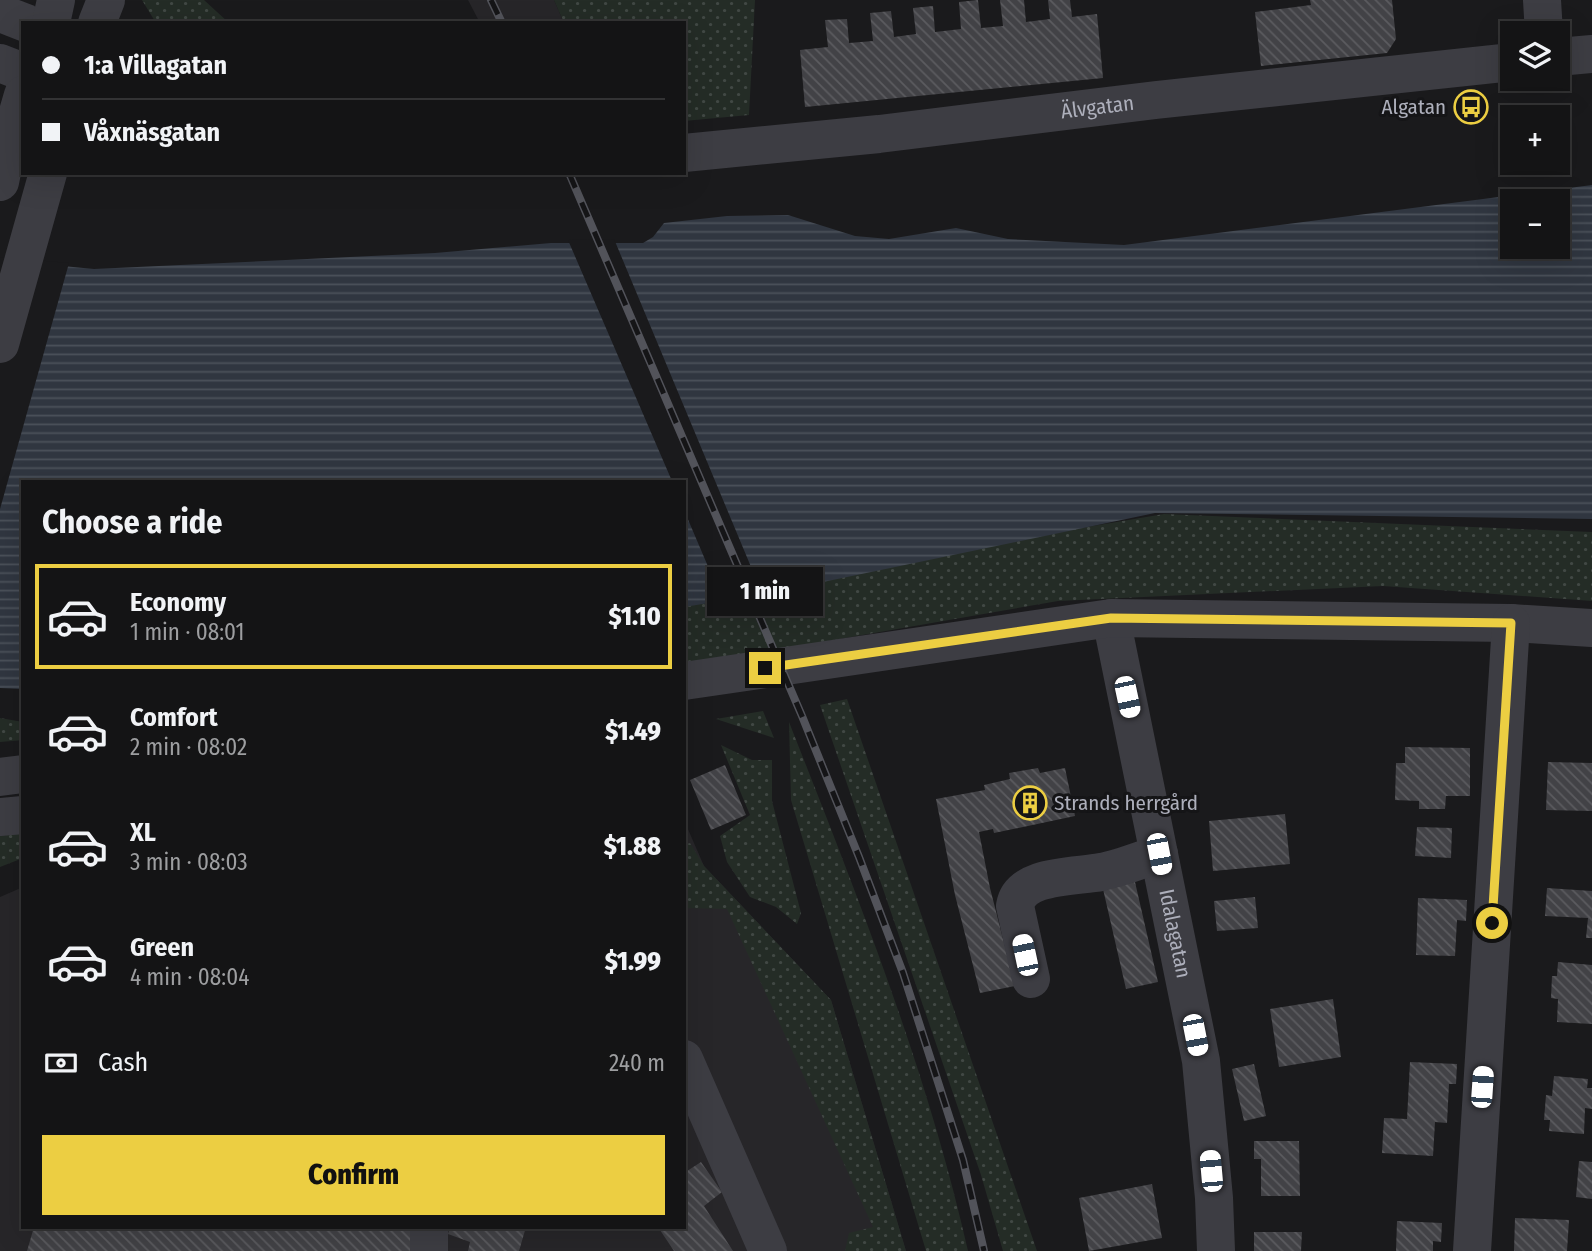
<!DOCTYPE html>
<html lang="en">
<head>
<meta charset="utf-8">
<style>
  body { margin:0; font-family:"Fira Sans Condensed",sans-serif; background:#212122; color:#f1f3f6; height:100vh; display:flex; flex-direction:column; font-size:26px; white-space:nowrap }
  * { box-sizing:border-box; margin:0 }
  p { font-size:23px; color:#9d9ea0 }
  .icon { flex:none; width:38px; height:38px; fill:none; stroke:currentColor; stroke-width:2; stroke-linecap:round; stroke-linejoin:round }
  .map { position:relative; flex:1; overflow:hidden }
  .panel { position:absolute; left:21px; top:480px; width:665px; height:749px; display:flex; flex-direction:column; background:#141415; border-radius:0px; box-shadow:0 7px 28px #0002,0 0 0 2px #333334 }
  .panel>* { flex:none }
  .hud { position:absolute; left:21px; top:21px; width:665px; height:154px; border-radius:0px; box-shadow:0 7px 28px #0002,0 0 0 2px #333334; display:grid; align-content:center; height:154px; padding:0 21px; background:#141415 }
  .tools { position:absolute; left:1500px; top:21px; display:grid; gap:14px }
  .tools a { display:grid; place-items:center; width:70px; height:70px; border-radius:0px; background:#141415; box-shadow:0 7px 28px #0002,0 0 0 2px #333334; font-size:35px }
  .end { position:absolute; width:32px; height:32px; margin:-16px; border:9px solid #ecce42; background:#111; box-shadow:0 0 0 4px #111 }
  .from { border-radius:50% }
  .bubble { position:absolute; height:49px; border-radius:0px; background:#141415; box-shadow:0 7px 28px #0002,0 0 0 2px #333334; font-size:23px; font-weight:800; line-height:49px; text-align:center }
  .car { position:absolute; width:21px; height:42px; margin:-21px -10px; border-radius:9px; box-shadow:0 0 5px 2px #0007; background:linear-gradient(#fff 24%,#345 0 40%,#fff 0 76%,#345 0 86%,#fff 0) }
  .hud b { display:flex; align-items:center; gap:24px; height:66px; font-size:26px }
  .hud b+b { border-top:2px solid #333334 }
  .hud i { width:18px; height:18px; background:#f1f3f6 }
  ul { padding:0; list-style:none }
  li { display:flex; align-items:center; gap:21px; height:105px; margin:0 14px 10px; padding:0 7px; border:4px solid transparent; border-radius:0px }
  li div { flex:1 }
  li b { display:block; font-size:26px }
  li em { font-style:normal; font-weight:800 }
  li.current { border-color:#ecce42 }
  li>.icon { width:63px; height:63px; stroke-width:1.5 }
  h2 { padding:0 21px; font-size:32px; line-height:84px }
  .pay { display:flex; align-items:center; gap:18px; height:77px; padding:0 21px; font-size:26px }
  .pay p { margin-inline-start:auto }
  .cta { display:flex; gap:14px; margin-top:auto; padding:14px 21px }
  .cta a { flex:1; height:80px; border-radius:0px; background:#ecce42; color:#111; font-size:28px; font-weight:800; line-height:80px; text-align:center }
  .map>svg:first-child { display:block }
  .built { fill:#272629 }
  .grass { fill:url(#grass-dots) }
  .water { fill:url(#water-rules); fill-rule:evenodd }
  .pier { fill:#1a1a1c }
  .building { fill:url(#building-back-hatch) }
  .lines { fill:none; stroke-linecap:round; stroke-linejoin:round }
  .minor { stroke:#3d3d43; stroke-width:38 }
  .rail-casing { stroke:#52535a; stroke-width:8 }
  .rail { stroke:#151517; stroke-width:5; stroke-dasharray:16; stroke-linecap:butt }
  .route { stroke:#ecce42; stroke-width:9 }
  .labels { text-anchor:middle; stroke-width:6; stroke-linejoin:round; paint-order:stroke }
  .street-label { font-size:21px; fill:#adafbb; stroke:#151517 }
  .poi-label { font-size:21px; fill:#adafbb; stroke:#151517; text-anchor:end }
</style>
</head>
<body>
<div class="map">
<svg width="1592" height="1251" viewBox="0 0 1592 1251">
  <defs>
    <pattern id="grass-dots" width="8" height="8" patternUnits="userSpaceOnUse" patternTransform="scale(1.75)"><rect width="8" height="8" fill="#242c26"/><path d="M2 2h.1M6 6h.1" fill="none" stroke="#414844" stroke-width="1.8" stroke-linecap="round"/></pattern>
    <pattern id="water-rules" width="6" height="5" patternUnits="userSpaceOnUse" patternTransform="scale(1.75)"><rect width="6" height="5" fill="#303640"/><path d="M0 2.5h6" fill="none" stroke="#4b515a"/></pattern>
    <pattern id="building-back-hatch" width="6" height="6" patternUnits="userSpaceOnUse" patternTransform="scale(1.75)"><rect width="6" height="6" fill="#424246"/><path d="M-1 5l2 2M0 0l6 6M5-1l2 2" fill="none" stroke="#5b5b5f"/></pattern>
  </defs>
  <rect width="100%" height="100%" fill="#1a1a1c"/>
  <path class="built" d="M468,0H554L564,23H480Z
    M684,820L704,866L831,1000L906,1251H0V897L23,887V1227H684Z"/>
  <path class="grass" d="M142,0H204L229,23H156Z
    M554,0H755L749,115L684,121V23H564Z
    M1164,514L1592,532V601L1383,586L1058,601L684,666V595Z
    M847,699L1037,1251H1003L981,1175L820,705Z
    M763,711L774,738L716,719Z
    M0,718L23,722V740L0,742Z
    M789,722C857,895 927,1069 968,1251H926L791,800Z
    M721,745L752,760H772V801L801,913L797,924L776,907L750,897L727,862L720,836L750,815Z
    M23,832V858L0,867V836Z
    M690,843L704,866L831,1000L906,1251H845L849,1233L873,1227L727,909L684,908V845Z"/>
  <path class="water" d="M1592,185V519L1155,513L770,593L684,607V481H23V689L0,688V260L94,269L435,253L551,243H643L653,237L664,223L727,216L788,215L855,236L889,239L956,228L1008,239L1124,245ZM1512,201H1558V247H1512Z"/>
  <path class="pier" d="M614,239L764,598L724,604L684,510V481H672L568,240Z
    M0,257L69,263L0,509Z"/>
  <path class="building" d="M978,0L981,28L1003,26L1000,0H1024L1026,22L1050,19L1048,0H1070L1072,17L1097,14L1103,78L805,107L800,50L828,47L825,20L847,19L849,43L873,41L870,13L891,11L894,37L916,34L913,8L933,6L935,32L961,29L959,2Z
    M1310,0H1392L1396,39L1387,53L1261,66L1255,12L1311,5Z
    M1405,747L1470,748V796H1446L1445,809H1419V801L1395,800L1396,763H1405Z
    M1548,762L1592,763V811L1546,810Z
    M725,765L746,815L711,830L690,780Z
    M1038,768L1040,773L1065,768L1075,816L994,833L993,829L979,832L990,888L1015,986L980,993L955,895L936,799L985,790L984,785L1010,779L1009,773Z
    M1285,814L1290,864L1213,871L1209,821Z
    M1417,827L1452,828L1451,858L1415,856Z
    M1135,882L1158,982L1126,989L1103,889Z
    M1547,888L1592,891V938H1586L1588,918L1545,916Z
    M1255,897L1258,928L1217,931L1214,901Z
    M1418,898L1467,900L1466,921L1457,920L1455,956L1416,955Z
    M1558,962L1592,965V1024L1557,1022L1558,999L1551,998L1552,976H1557Z
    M1333,999L1341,1057L1279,1067L1270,1009Z
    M1410,1062L1457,1064L1456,1084H1449L1447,1123L1435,1122L1433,1156L1382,1153L1384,1118L1407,1119Z
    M1254,1064L1266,1116L1244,1121L1232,1069Z
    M1554,1076L1588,1079L1587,1088H1592V1109L1585,1108L1584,1134L1549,1131L1550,1120H1544L1546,1095L1552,1096Z
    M1254,1141H1299L1300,1196H1261V1159H1254Z
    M1579,1161L1592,1162V1199L1576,1197Z
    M701,1162L722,1192L704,1206L733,1251H674L658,1227H684V1173Z
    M1152,1184L1162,1238L1089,1251L1079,1198Z
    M1515,1218L1569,1220L1567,1251H1514Z
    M1397,1221L1442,1223L1441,1242L1433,1241V1251H1396Z
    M34,1227H425L418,1251H27Z
    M450,1227H526L519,1251H468L470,1242L448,1234Z
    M1254,1232H1302L1301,1251H1254Z"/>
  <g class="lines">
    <g class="minor">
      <path d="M1542,0L1544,33"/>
      <path d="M0,13L26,23"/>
      <path d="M51,23L56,0"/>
      <path d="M97,23L106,0"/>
      <path d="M1558,57L1592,54"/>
      <path d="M0,63L23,72"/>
      <path id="s1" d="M684,153L879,134L1156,100L1512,62"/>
      <path d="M0,182L5,157L23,95"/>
      <path d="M0,344L48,173"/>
      <path id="s2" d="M1111,618L1201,1061L1214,1198L1216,1251"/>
      <path d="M684,681L1111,618L1511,623L1592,628"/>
      <path d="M0,777L23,774"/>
      <path d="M0,817L23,815"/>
      <path d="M1031,979L1015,906C1020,874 1075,877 1101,872C1121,868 1140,860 1159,854"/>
      <path d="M684,1059L768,1251"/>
      <path d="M429,1227V1251"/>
      <path d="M1472,1251L1511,623"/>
    </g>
    <defs>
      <path id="rail" d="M491,0L502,23
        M569,173L802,716L859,857L903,973L963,1160L984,1251"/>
    </defs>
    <use href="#rail" class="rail-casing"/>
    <use href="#rail" class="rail"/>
  </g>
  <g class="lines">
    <path class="route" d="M765,668L1111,618L1511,623L1492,923"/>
  </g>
  <defs>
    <symbol id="bus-ring" viewBox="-11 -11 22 22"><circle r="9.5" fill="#151517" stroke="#ecce42" stroke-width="1.5"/><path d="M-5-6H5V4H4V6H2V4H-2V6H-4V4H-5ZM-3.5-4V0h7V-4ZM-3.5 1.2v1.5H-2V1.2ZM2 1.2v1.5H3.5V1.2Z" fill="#ecce42"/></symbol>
    <symbol id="building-ring" viewBox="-11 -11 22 22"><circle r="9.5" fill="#151517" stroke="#ecce42" stroke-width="1.5"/><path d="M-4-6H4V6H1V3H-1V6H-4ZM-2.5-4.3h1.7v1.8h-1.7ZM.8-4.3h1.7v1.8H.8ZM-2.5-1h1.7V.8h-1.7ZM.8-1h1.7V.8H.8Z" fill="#ecce42"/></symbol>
  </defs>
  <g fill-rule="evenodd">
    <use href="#bus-ring" x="1452" y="88" width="38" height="38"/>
    <use href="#building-ring" x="1011" y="784" width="38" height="38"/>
  </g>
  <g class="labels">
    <g class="street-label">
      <text dy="7" stroke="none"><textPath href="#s1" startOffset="416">Älvgatan</textPath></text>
      <text dy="7" stroke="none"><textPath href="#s2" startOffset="322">Idalagatan</textPath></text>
    </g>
    <g class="poi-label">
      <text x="1446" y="114">Algatan</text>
      <text x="1054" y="810" text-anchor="start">Strands herrgård</text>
    </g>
  </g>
</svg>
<div class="tools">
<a><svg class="icon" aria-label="layers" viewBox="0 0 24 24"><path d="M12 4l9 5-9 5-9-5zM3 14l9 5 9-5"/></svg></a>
<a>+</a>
<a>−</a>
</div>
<i class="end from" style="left:1492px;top:923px"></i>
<i class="end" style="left:765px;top:668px"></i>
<div class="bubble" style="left:707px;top:567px;width:116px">1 min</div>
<i class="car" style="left:1127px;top:697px;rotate:168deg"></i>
<i class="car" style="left:1159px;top:854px;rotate:169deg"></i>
<i class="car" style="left:1025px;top:955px;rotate:348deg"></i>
<i class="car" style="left:1195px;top:1035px;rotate:169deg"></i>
<i class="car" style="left:1482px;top:1087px;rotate:4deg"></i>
<i class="car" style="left:1211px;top:1171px;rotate:355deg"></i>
<div class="hud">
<b><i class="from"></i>1:a Villagatan</b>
<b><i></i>Våxnäsgatan</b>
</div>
<section class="panel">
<h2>Choose a ride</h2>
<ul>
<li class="current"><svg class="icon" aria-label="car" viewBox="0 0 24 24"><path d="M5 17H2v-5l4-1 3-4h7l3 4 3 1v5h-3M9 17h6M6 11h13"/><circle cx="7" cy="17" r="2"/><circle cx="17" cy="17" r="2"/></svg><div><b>Economy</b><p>1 min · 08:01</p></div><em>$1.10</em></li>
<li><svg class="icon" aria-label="car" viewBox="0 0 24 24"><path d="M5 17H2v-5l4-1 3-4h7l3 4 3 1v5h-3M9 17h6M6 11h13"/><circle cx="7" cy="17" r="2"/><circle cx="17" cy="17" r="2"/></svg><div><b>Comfort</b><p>2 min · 08:02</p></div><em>$1.49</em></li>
<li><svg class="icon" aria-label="car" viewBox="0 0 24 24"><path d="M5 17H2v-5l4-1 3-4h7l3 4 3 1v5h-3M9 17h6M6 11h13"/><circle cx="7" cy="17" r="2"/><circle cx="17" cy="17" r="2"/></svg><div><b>XL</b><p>3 min · 08:03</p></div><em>$1.88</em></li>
<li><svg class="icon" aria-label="car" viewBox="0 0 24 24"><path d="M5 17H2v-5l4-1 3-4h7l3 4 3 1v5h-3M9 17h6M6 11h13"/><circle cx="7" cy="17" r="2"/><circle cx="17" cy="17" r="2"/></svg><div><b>Green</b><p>4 min · 08:04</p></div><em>$1.99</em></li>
</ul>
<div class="pay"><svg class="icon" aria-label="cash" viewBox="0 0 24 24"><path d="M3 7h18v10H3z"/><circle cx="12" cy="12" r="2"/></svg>Cash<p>240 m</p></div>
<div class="cta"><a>Confirm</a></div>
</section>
</div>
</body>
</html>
